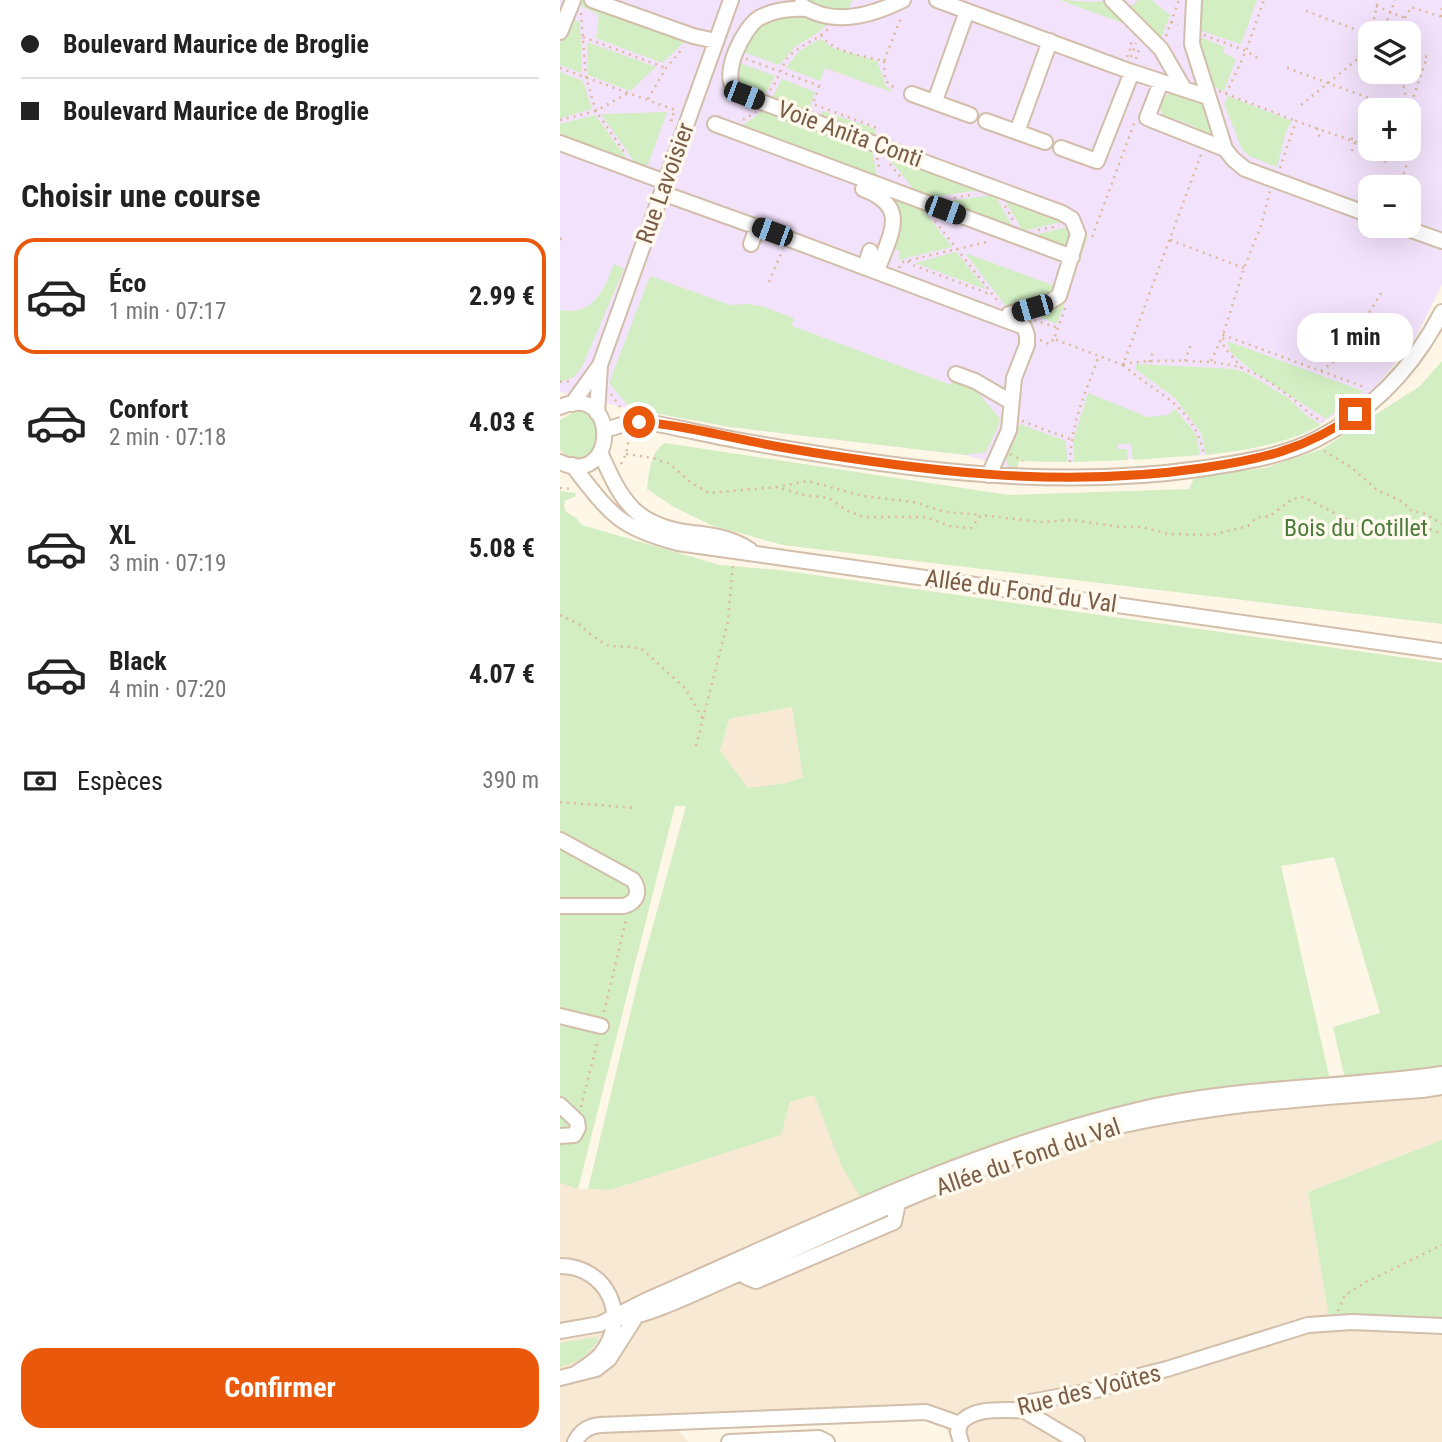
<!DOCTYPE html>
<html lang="fr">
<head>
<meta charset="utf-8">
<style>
  body { margin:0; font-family:"Roboto Condensed",sans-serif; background:#f6f6f6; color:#222; height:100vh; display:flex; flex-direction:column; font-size:26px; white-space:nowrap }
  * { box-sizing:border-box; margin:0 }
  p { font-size:23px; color:#767676 }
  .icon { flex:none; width:38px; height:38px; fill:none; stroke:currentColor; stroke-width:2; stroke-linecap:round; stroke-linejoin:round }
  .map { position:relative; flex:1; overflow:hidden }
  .details { display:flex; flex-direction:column; background:#fff; width:560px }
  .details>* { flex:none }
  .top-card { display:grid; align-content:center; height:154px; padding:0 21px; background:#fff }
  .buttons { position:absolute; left:798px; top:21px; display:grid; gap:14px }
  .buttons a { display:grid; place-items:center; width:63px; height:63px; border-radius:14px; background:#fff; box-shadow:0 7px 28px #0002; font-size:35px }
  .end { position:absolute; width:32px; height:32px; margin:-16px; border:9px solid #ea580c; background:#fff; box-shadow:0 0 0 4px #fff }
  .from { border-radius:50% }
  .bubble { position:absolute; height:49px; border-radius:21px; background:#fff; box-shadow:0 7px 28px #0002; font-size:23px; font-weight:700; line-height:49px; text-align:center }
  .car { position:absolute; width:21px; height:42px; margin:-21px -10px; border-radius:9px; box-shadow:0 0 5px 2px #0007; background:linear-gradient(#222 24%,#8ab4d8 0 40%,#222 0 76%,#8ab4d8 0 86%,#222 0) }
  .top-card b { display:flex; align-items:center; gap:24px; height:66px; font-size:26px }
  .top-card b+b { border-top:2px solid #e0e0e0 }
  .top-card i { width:18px; height:18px; background:#222 }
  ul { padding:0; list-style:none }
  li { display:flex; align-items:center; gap:21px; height:116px; margin:0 14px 10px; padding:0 7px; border:4px solid transparent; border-radius:21px }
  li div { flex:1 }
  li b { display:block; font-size:26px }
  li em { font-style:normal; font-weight:700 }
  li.selected { border-color:#ea580c }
  li>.icon { width:63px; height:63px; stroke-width:1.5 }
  h2 { padding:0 21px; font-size:32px; line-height:84px }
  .pay { display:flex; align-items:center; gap:18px; height:77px; padding:0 21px; font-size:26px }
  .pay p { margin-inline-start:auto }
  .primary-button { display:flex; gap:14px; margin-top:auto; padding:14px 21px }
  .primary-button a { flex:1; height:80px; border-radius:21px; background:#ea580c; color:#fff; font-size:28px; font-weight:700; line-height:80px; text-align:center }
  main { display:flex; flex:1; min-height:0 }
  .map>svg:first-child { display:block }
  .residential { fill:#f7e9d3 }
  .education { fill:#f3e2fb; fill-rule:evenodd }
  .green { fill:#d2eec2; fill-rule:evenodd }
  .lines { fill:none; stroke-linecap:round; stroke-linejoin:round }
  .minor-casing { stroke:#d2beaa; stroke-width:18 }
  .path { stroke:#ddb99d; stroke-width:2.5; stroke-dasharray:2 5; stroke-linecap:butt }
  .minor { stroke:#fff; stroke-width:14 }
  .route { stroke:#ea580c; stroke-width:9 }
  .labels { text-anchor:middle; stroke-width:7; stroke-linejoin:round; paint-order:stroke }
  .street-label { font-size:24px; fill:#7b5d47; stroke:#fff9ee }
  .park-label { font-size:24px; fill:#4b7c3c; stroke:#fff9ee }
</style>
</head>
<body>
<main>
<section class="details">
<div class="top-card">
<b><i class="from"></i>Boulevard Maurice de Broglie</b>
<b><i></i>Boulevard Maurice de Broglie</b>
</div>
<h2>Choisir une course</h2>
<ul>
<li class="selected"><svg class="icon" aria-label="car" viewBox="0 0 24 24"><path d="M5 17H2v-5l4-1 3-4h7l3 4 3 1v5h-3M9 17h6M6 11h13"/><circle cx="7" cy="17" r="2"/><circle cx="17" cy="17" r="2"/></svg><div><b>Éco</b><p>1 min · 07:17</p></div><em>2.99 €</em></li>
<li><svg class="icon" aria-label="car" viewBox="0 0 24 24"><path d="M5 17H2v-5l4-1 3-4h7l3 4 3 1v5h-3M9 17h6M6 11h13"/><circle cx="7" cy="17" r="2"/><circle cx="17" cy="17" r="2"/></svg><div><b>Confort</b><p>2 min · 07:18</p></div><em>4.03 €</em></li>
<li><svg class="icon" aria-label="car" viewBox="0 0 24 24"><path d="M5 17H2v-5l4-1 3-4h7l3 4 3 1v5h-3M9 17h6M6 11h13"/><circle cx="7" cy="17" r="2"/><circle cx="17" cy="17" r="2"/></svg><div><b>XL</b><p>3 min · 07:19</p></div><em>5.08 €</em></li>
<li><svg class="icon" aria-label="car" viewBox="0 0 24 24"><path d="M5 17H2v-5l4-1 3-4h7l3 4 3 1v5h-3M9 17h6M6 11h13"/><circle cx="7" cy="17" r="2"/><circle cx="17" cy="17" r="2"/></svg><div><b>Black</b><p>4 min · 07:20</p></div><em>4.07 €</em></li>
</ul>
<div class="pay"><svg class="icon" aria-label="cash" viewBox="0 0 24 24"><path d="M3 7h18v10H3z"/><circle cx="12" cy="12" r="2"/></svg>Espèces<p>390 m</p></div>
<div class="primary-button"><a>Confirmer</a></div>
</section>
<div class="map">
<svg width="882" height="1442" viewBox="0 0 882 1442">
  <rect width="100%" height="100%" fill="#fef6e6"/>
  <path class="residential" d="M233,707L243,777L226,783L188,788L160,751L169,719Z
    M882,1070V1140L748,1192L769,1318L882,1326V1442H393L378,1416L114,1424L128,1442H0V1183L18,1189L50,1190L220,1135L230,1102L254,1095L266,1123L388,1163L488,1126L659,1088Z"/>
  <path class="education" d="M0,0H882V284L855,339L813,390L751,430L708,444L647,455L514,462L459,461L457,470L405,455L171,427L71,409L0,392ZM810,33H849V72H810ZM810,110H849V149H810ZM810,187H849V226H810Z"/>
  <path class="green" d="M16,0H25L128,39L102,63L36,38L39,15L15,3Z
    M242,0H292L287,13L259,7Z
    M500,0C513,0 537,4 547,0L576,28Z
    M578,0H592L610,15L600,41L568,10Z
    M639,0H697L681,44L636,29Z
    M236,13L270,22L256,34L236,46L219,65L181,51L192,29L205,21Z
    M10,18L20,22L22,73L0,65V44Z
    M637,36L665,47L663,53L676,59L664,91L651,86Z
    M260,39L273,48L317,61L326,86L334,93L265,68L260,81L226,68L239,51Z
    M27,42L96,67L70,91L28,75Z
    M177,62L215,76L203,98L177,86Z
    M0,72L23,81L32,109L0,118Z
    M222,79L255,92L248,114L210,101Z
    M615,91L645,104L652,130L650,133L635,131L636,127L615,119L613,122L605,119L598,106L601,98Z
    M668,96L732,121L726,131L717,167L689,156L682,149L664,104Z
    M204,110L311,146L318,180L179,128Z
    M263,111L316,129L313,139L260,119Z
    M107,112L86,170L78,167L41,114Z
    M35,115L67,159L66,162L0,138V124Z
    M325,153L426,189L367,198L358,195Z
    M322,190L358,203L392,247L338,260L340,251L330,248Z
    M435,195L455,231L379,202Z
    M443,197L506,221L463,231Z
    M510,226L512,235L508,245L505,246L470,236Z
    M524,236L528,237L497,324L467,312L495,304Z
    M396,252L425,288V289L355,263Z
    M405,253L498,287C488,301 461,311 445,305Z
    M54,264L64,269L22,367L14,377L0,382V310C33,316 44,291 54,264Z
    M90,276L170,305L189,304L204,307L234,318L232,326L391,385L394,378L414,388L441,420L426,452L405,455L171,427L71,409L49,383Z
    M667,341L803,391L766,419L694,372L671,353Z
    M882,361V624L223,545L151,525L114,507L87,489C89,474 90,451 105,443L449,495L629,489L635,476L705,468L762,449L860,386Z
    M577,364L674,369L687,373L727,397L745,414L761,425C727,444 685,450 646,455L641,433L615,398L575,369Z
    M528,393L587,417L608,415L615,409L636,434L640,455L573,460L571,444H558V449H567L568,460L514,462L513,441Z
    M14,412H22L35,420L39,442C28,457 16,464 0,450V420Z
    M460,424L506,441L507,462L459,461L457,470C434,465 454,437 460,424Z
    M0,491L16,493L15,497L5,500L4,506L6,512L16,518L22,525L160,565L219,570L882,663V1070L785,1079L773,1027L820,1013L774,857L721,866L770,1080L658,1088L488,1126L388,1163L303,1202L282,1167L254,1095L230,1102L221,1135L50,1190L28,1189L81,969L126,806H115L18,1189L0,1183ZM232,707L243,777L226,783L188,788L160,751L169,719Z
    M882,1140V1320L769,1318L748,1192Z
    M36,1337L38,1340C29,1355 17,1363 0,1367V1343Z"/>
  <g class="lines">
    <defs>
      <path id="minor" d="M32,0L133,36L156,41
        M377,0L569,71L648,97
        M552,0L601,49L624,89
        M634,0L632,44L665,149L673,159L685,169L810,215
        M241,5C273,27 311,16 343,0
        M247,9C230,8 214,10 199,18C184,27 160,75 175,89C182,96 195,99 204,103L502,213L512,219L518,234L499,296L488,303L449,314L447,319
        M0,32L13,0
        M601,82L587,118L665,149
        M352,94L410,115
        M375,101L407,11
        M426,121L485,142
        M155,124L512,257
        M457,132L490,41
        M0,143L105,182
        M501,148L537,161L572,72
        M303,189C351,207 330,234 317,271
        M102,193L197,227
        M840,226L882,241
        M191,244L197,227L464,327L467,335V345L454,378L449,430L429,475
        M305,267L310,251
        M396,374L415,381L451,402
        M12,404L40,365L171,0
        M0,407C60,381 58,489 0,462
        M37,413L40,366
        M45,430L68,423H92C120,428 148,435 176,440C328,467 485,491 639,469C678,463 722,457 757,439C812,411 854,366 882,312
        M40,452C62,502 75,526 132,533C153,535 172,538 190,550
        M12,465C50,513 57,527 118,543L882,651
        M0,840L73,880C81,892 77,902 64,906H0
        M0,1016L41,1026
        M0,1105L17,1121L18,1128L14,1135L0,1136
        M0,1266C47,1266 71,1317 41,1354C34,1362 24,1368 15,1374
        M182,1272L186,1277L196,1281L334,1222L338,1203
        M61,1318C83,1319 150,1286 174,1276C274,1232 373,1183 476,1149C601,1107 731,1099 862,1090L882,1087
        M0,1331L40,1324L85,1301C245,1231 408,1150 578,1110C677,1086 781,1089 882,1074
        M0,1378L36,1369L49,1359L77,1315
        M463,1410L517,1442
        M400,1424C413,1406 443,1411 463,1410L470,1402L536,1390L575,1377L607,1369L748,1325L792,1322L882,1326
        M400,1424L398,1432L401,1442
        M15,1442C20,1432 28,1426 40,1425L366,1412L400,1424
        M169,1442L259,1438L267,1442"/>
    </defs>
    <use href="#minor" class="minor-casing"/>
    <path class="path" d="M816,6L845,18L840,33
      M746,11L810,35
      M21,13L26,77L36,111L68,93
      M881,17L882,8
      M845,18L851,7L882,17
      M611,22L618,25
      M811,33L818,0
      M822,33L835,0
      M261,35C273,53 305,56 324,61L342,15
      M644,35L686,51L698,58
      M606,36L619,0
      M23,37L106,68
      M567,57L572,44L570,43
      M571,57L576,43
      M186,59L260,86
      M576,59L580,46
      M324,61L325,78L329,85L336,88
      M0,68L115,110L111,120H113
      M727,68L842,110
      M841,72L848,110
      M259,86L253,104L320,129
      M210,90C219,80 221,65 230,55C242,44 258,40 268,29
      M659,91L736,121
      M666,94L686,51L704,0
      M88,99L106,68L124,47
      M741,105L810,49
      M849,110L867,57L849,50
      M0,120L36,111L65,153
      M183,120L196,112
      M757,128L760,139
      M849,131V132
      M791,139L810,134
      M815,149L848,161
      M792,151L795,142
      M317,158L320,172
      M824,162L833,156
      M330,164L343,180
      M720,168L736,121L810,147
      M839,187L852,150L849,139
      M394,198L411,195
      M445,206L454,222
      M375,221L440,304
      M478,230L499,226
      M532,237L575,121
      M0,239H7
      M610,240L684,268
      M348,261L350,264L427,293L430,291
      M339,268L342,262L431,241
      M209,282L223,249
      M505,308L494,339L563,365L642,152
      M474,320L498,328
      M480,340L489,344L494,339
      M625,361L631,344
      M651,361L663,335L807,388
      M589,362L594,349
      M563,364C589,359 657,359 682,368C696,373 713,384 724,392C738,402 748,414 763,422
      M563,365C596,394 635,405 644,456
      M682,368L664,347L663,335L684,268L701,226L710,191
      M761,371L783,355L823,290
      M0,382L12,381
      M51,394L63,411
      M462,421L510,439
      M764,451L791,467L817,490L843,502L850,510L866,514L882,524
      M66,454L93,458L110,464L130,482L149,493L216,487L244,495L269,498L286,510L303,517H366L390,526L411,528L421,515L480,522L512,520L561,527H582L608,534L652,535L688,526L696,518L710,516L732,499L744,497L816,535L831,534L848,526L868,528L882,534
      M450,454L463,461
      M510,462C511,423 526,391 539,356
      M61,464L66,454L69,438
      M216,487L248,481L303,496L353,502L386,512L421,515
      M0,488L14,489
      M0,615L19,624L31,635L49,646L73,647L83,650L125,688L143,719
      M136,746L168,621L173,565
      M0,802L75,808
      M44,1012L66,920
      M21,1107L38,1039
      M778,1311L785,1295L806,1282L882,1245"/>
    <use href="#minor" class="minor"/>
  </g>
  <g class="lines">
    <path class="route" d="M79,422C126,425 174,439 220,447C360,471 500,489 642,468C699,460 748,449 795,414"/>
  </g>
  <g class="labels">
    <g class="street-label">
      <text transform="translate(290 134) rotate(20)" y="8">Voie Anita Conti</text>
      <text transform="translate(105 183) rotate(-70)" y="8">Rue Lavoisier</text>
      <text transform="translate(461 591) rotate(8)" y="8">Allée du Fond du Val</text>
      <text transform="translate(468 1157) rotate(-19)" y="8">Allée du Fond du Val</text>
      <text transform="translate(529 1390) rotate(-14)" y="8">Rue des Voûtes</text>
    </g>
    <g class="park-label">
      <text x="796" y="536">Bois du Cotillet</text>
    </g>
  </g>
</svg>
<div class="buttons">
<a><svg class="icon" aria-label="layers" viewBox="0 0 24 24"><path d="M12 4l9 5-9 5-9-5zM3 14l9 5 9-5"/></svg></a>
<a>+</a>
<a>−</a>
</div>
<i class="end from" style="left:79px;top:422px"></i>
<i class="end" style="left:795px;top:414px"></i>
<div class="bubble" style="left:737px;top:313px;width:116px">1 min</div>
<i class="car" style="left:184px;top:95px;rotate:111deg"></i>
<i class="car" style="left:385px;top:210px;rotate:110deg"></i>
<i class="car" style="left:212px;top:232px;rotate:290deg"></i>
<i class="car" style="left:472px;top:308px;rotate:254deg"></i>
</div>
</main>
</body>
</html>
